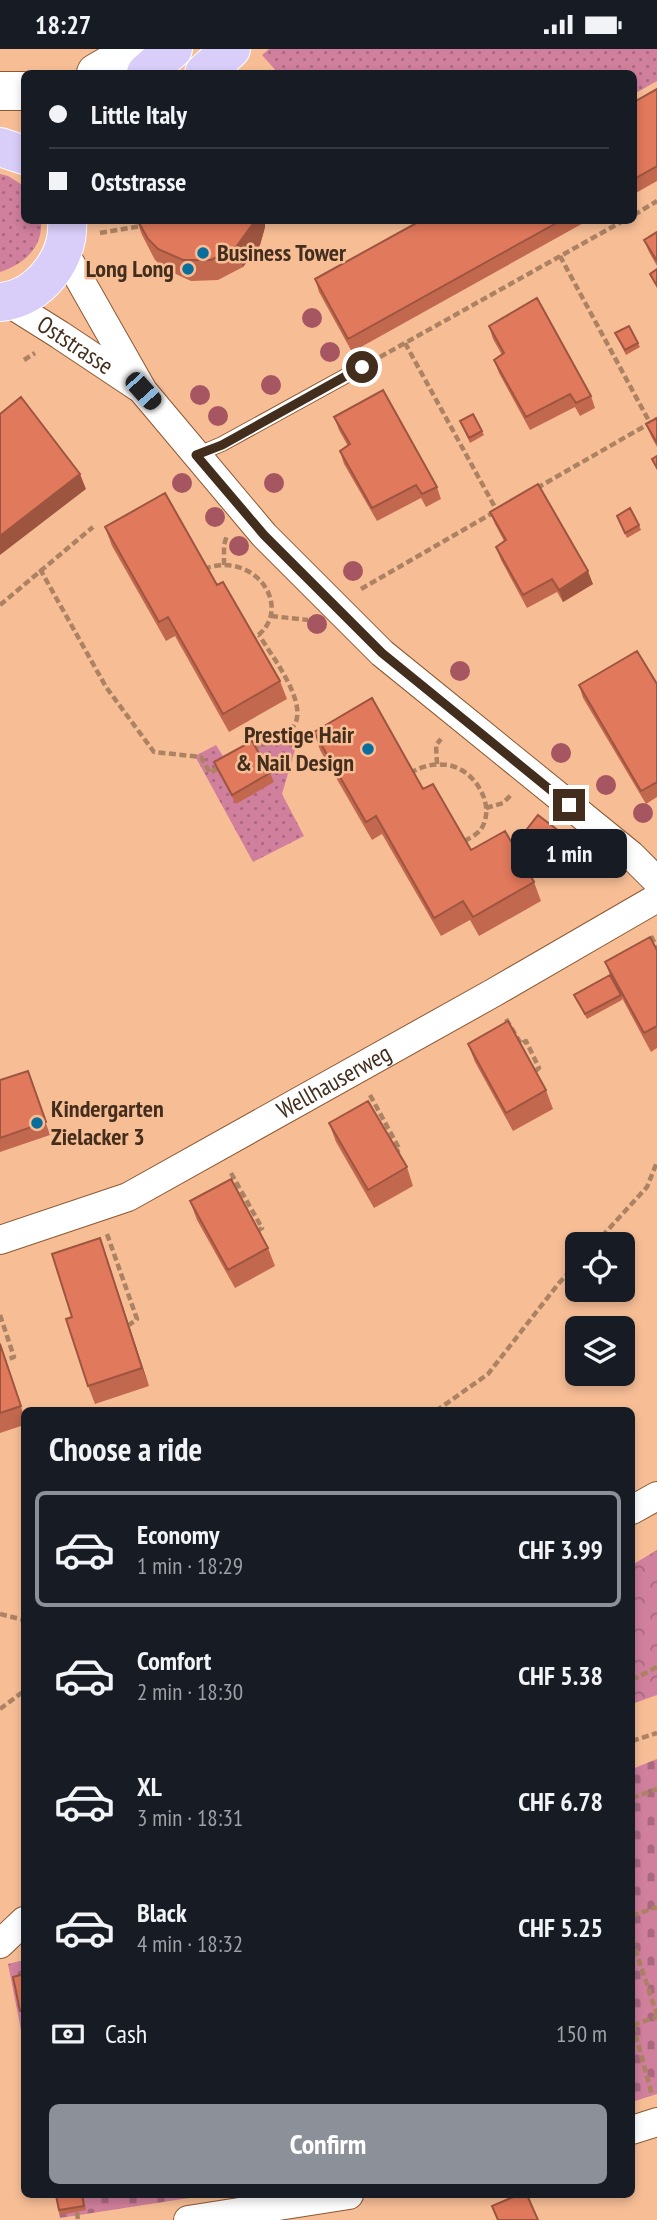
<!DOCTYPE html>
<html lang="en">
<head>
<meta charset="utf-8">
<style>
  body { margin:0; font-family:"PT Sans Narrow",sans-serif; background:#20242c; color:#f1f3f6; height:100vh; display:flex; flex-direction:column; font-size:26px; white-space:nowrap }
  * { box-sizing:border-box; margin:0 }
  p { font-size:23px; color:#9ea1a6 }
  .icon { flex:none; width:38px; height:38px; fill:none; stroke:currentColor; stroke-width:2; stroke-linecap:round; stroke-linejoin:round }
  .map { position:relative; flex:1; overflow:hidden }
  .panel { position:absolute; left:21px; top:1358px; width:614px; height:791px; display:flex; flex-direction:column; background:#171b24; border-radius:10px; box-shadow:0 4px 10px #0003 }
  .panel>* { flex:none }
  .banner { position:absolute; left:21px; top:21px; width:616px; height:154px; border-radius:10px; box-shadow:0 4px 10px #0003; display:grid; align-content:center; height:154px; padding:0 28px; background:#171b24 }
  .buttons { position:absolute; left:565px; top:1183px; display:grid; gap:14px }
  .buttons a { display:grid; place-items:center; width:70px; height:70px; border-radius:10px; background:#171b24; box-shadow:0 4px 10px #0003; font-size:35px }
  .end { position:absolute; width:32px; height:32px; margin:-16px; border:9px solid #432d1c; background:#fff; box-shadow:0 0 0 4px #fff }
  .from { border-radius:50% }
  .bubble { position:absolute; height:49px; border-radius:10px; background:#171b24; box-shadow:0 4px 10px #0003; font-size:23px; font-weight:800; line-height:49px; text-align:center }
  .car { position:absolute; width:21px; height:42px; margin:-21px -10px; border-radius:9px; box-shadow:0 0 5px 2px #0007; background:linear-gradient(#222 24%,#8ab4d8 0 40%,#222 0 76%,#8ab4d8 0 86%,#222 0) }
  .banner b { display:flex; align-items:center; gap:24px; height:66px; font-size:26px }
  .banner b+b { border-top:2px solid #363941 }
  .banner i { width:18px; height:18px; background:#f1f3f6 }
  ul { padding:0; list-style:none }
  li { display:flex; align-items:center; gap:21px; height:116px; margin:0 14px 10px; padding:0 14px; border:4px solid transparent; border-radius:10px }
  li div { flex:1 }
  li b { display:block; font-size:26px }
  li em { font-style:normal; font-weight:800 }
  li.current { border-color:#8c9099 }
  li>.icon { width:63px; height:63px; stroke-width:1.5 }
  h2 { padding:0 28px; font-size:32px; line-height:84px }
  .pay { display:flex; align-items:center; gap:18px; height:77px; padding:0 28px; font-size:26px }
  .pay p { margin-inline-start:auto }
  .action { display:flex; gap:14px; margin-top:auto; padding:14px 28px }
  .action a { flex:1; height:80px; border-radius:10px; background:#8c9099; color:#fff; font-size:28px; font-weight:800; line-height:80px; text-align:center }
  .status { display:flex; justify-content:space-between; align-items:center; height:49px; padding:0 35px; background:#171b24; direction:ltr }
  .status svg { height:19px; fill:currentColor }
  .map>svg:first-child { display:block }
  .grass { fill:url(#grass-dots) }
  .forest { fill:url(#forest-crowns) }
  .cemetery { fill:url(#cemetery-stones) }
  .lines { fill:none; stroke-linecap:round; stroke-linejoin:round }
  .lane-casing { stroke:#8b5832; stroke-width:16 }
  .street-casing { stroke:#8b5832; stroke-width:30 }
  .secondary-casing { stroke:#8b5832; stroke-width:40 }
  .primary-casing { stroke:#fff; stroke-width:40 }
  .path { stroke:#ac8263; stroke-width:4.5; stroke-dasharray:7 3.5; stroke-linecap:butt }
  .lane { stroke:#fff; stroke-width:14 }
  .street { stroke:#fff; stroke-width:28 }
  .secondary { stroke:#fff; stroke-width:38 }
  .primary { stroke:#d9cdf9; stroke-width:38 }
  .tree { fill:#a65661 }
  .wall { fill:#c2684f }
  .shaded-wall { fill:#9e5540 }
  .building { fill:#e1795c; stroke:#9e5540; stroke-width:2 }
  .route { stroke:#432d1c; stroke-width:9 }
  .poi-dot { fill:#0a6e9c; stroke:#f7be96; stroke-width:2.5 }
  .labels { text-anchor:middle; stroke-width:5; stroke-linejoin:round; paint-order:stroke }
  .poi-label { font-size:24px; font-weight:bold; fill:#432d1c; stroke:#f7be96; text-anchor:start }
  .street-label { font-size:24px; fill:#432d1c; stroke:#f7be96 }
</style>
</head>
<body>
<div class="status"><b>18:27</b><svg viewBox="0 0 49 12"><path d="M0 12V9h3v3zM5 12V6h3v6zM10 12V3h3v9zM15 12V0h3v12zM26 1h20v11H26zM47 4h2v5h-2z"/></svg></div>
<div class="map">
<svg width="657" height="2171" viewBox="0 0 657 2171">
  <defs>
    <pattern id="grass-dots" width="8" height="8" patternUnits="userSpaceOnUse" patternTransform="scale(1.75)"><rect width="8" height="8" fill="#d07f9d"/><path d="M2 2h.1M6 6h.1" fill="none" stroke="#aa687f" stroke-width="1.8" stroke-linecap="round"/></pattern>
    <pattern id="forest-crowns" width="20" height="18" patternUnits="userSpaceOnUse" patternTransform="scale(1.75)"><rect width="20" height="18" fill="#d07f9d"/><path d="M2 6a3 3 0 1 1 6 0M12 15a3 3 0 1 1 6 0" fill="none" stroke="#aa687f"/></pattern>
    <pattern id="cemetery-stones" width="16" height="16" patternUnits="userSpaceOnUse" patternTransform="scale(1.75)"><rect width="16" height="16" fill="#d07f9d"/><path d="M2 7V4a2 2 0 0 1 4 0v3zM10 15v-3a2 2 0 0 1 4 0v3z" fill="#aa687f"/></pattern>
  </defs>
  <rect width="100%" height="100%" fill="#f7be96"/>
  <path class="grass" d="M269,0H657V32L634,45V24H278L262,6Z
    M0,125L8,127L24,137V172H41C43,199 24,215 0,223Z
    M287,678L297,694L282,745L304,787L253,813L195,707L216,696L226,712Z"/>
  <path class="forest" d="M657,1501V1646L632,1655V1516Z"/>
  <path class="cemetery" d="M657,1710V2045L632,2053V1720Z
    M24,1911V1996L8,1915Z
    M55,2146H208L60,2169Z"/>
  <g class="lines">
    <defs>
      <path id="lane" d="M196,406L222,395L362,318"/>
      <g id="street">
        <path d="M63,201L143,342L264,486L382,604L631,806L657,832"/>
        <path id="s1" d="M6,252L60,286L138,338"/>
        <path id="s2" d="M0,1191L128,1148L493,944L657,849"/>
        <path d="M632,1461L657,1447"/>
        <path d="M0,1895L24,1872"/>
        <path d="M632,2081L657,2073"/>
        <path d="M188,2171L349,2146"/>
      </g>
      <path id="secondary" d="M96,24L137,0
        M0,42H24"/>
      <path id="primary" d="M146,24L173,0
        M204,24L231,0
        M0,98L24,106
        M0,253C39,250 70,209 67,172"/>
    </defs>
    <use href="#lane" class="lane-casing"/>
    <use href="#street" class="street-casing"/>
    <use href="#secondary" class="secondary-casing"/>
    <use href="#primary" class="primary-casing"/>
    <path class="path" d="M634,166L657,152
      M100,184L141,177
      M560,207L650,374
      M405,294L497,462
      M380,308L623,172
      M24,311L35,304
      M537,439L657,370
      M224,516V496L227,486
      M40,520L106,638L154,703L201,708L210,724L220,718
      M204,520C256,500 297,562 253,590
      M361,540L496,462
      M0,556L93,478
      M271,567L308,571
      M253,701C264,695 283,689 292,679C312,658 271,606 259,586
      M437,715L436,696L441,690
      M410,724C423,717 433,714 448,716C474,720 497,756 481,780C477,786 469,789 463,793
      M486,759L503,754L512,745
      M526,825L574,800
      M651,887L657,899
      M506,970L521,995L526,992L539,1019L533,1024
      M370,1046L400,1101L395,1103
      M231,1124L262,1179L256,1183
      M107,1185L137,1270L129,1276
      M595,1195L647,1138L657,1113
      M0,1266L14,1308L6,1311
      M436,1362L488,1325L559,1234L578,1214
      M0,1565L24,1571
      M632,1631L657,1618
      M0,1660L24,1642
      M632,1692L657,1684
      M632,1749L657,1740
      M632,1867L657,1858
      M632,1890L657,1966
      M633,1976L652,2046
      M633,1976L657,1968
      M91,2146H98
      M77,2163L78,2171"/>
    <use href="#lane" class="lane"/>
    <use href="#street" class="street"/>
    <use href="#secondary" class="secondary"/>
    <use href="#primary" class="primary"/>
  </g>
  <g class="tree">
    <circle cx="312" cy="269" r="10"/>
    <circle cx="330" cy="303" r="10"/>
    <circle cx="271" cy="336" r="10"/>
    <circle cx="200" cy="346" r="10"/>
    <circle cx="218" cy="367" r="10"/>
    <circle cx="182" cy="434" r="10"/>
    <circle cx="274" cy="434" r="10"/>
    <circle cx="215" cy="468" r="10"/>
    <circle cx="239" cy="497" r="10"/>
    <circle cx="353" cy="522" r="10"/>
    <circle cx="317" cy="575" r="10"/>
    <circle cx="460" cy="622" r="10"/>
    <circle cx="561" cy="704" r="10"/>
    <circle cx="606" cy="736" r="10"/>
    <circle cx="643" cy="764" r="10"/>
  </g>
  <path class="wall" d="M657,40V132L634,145V53Z
    M137,172H265V178L260,196L243,218L218,231L191,232L165,220L155,211L142,186Z
    M420,172H587L352,303L319,243L315,230Z
    M657,183V217L649,203L644,191Z
    M489,277L591,347L595,359L580,367L575,358L530,381L499,324L494,311L502,306L493,290Z
    M615,284L638,294L640,298L626,306Z
    M334,368L437,438L441,450L426,458L421,449L377,472L344,415L340,402L348,397L339,381Z
    M657,369V398L651,387L646,375Z
    M460,372L482,382L484,386L470,394Z
    M490,463L593,535L563,553L557,543L527,559L501,511L496,498L504,492L495,475Z
    M617,467L639,476L641,481L627,489Z
    M105,478L217,536L280,632L287,650L229,683L175,587L166,592L112,497Z
    M657,635V748L646,755L583,649L579,636Z
    M314,683L423,740L471,801L534,833L541,852L479,887L470,871L441,887L382,785L372,791L320,701Z
    M214,713L270,724L274,733L236,755L218,722Z
    M527,780L564,786L565,790L554,804L529,784Z
    M657,901V999L651,1003L622,949V951L587,970L574,946L610,926L605,913Z
    M468,995L546,1041L553,1060L513,1082L475,1013Z
    M28,1022L50,1086L0,1103V1031Z
    M329,1074L407,1118L413,1137L374,1159L336,1093Z
    M190,1152L268,1199L275,1217L235,1239L197,1171Z
    M106,1207L149,1337L95,1355L88,1337L72,1268Z
    M0,1293L24,1367V1376L0,1384Z
    M83,2146L86,2161L60,2166L59,2161Z"/>
  <path class="shaded-wall" d="M254,172H265V178L260,196L243,218L236,198Z
    M80,425L86,440L0,506V487Z
    M588,522L593,535L563,553L559,541Z
    M564,786L565,790L554,804L553,800Z
    M100,1189L106,1207L149,1337L142,1319Z"/>
  <path class="building" d="M657,40V117L634,130V53Z
    M138,172H254L252,176L236,198L211,211H183L158,200L148,190Z
    M420,172H560L348,290L315,230Z
    M657,183V212L644,191Z
    M657,220V237L650,225Z
    M537,249L591,347L576,354L570,345L526,368L494,311L504,304L489,277Z
    M629,277L638,294L625,301L615,284Z
    M383,341L437,438L422,445L416,436L372,459L340,402L350,395L334,368Z
    M21,348L80,425L0,487V365Z
    M473,365L482,382L469,389L460,372Z
    M657,369V394L646,375Z
    M657,407V419L652,410Z
    M538,435L588,522L559,541L552,530L523,546L496,498L506,491L490,463Z
    M165,444L217,536L223,533L280,632L223,665L168,568L159,573L105,478Z
    M630,459L639,476L625,484L617,467Z
    M637,602L657,635V733L641,742L579,636Z
    M372,649L423,740L433,735L471,801L505,782L534,833L473,868L463,852L434,869L376,767L366,773L314,683Z
    M252,692L270,724L232,746L214,713Z
    M538,766L564,786L553,800L527,780Z
    M650,888L657,901V977L644,984L605,913Z
    M610,926L621,946L585,965L574,946Z
    M508,972L546,1041L506,1064L468,995Z
    M28,1022L46,1073L0,1089V1031Z
    M368,1052L407,1118L368,1141L329,1074Z
    M231,1130L268,1199L228,1221L190,1152Z
    M100,1189L142,1319L88,1337L66,1270L72,1268L52,1205Z
    M0,1295L21,1357L0,1364Z
    M24,1925V1961L20,1962L13,1928Z
    M56,2146H82L84,2157L59,2161Z
    M518,2146H527L538,2171H498L492,2157Z"/>
  <g class="lines">
    <path class="route" d="M362,318L222,396L196,406L264,486L382,604L569,756"/>
  </g>
  <g class="poi-dot">
    <circle cx="203" cy="204" r="7"/>
    <circle cx="188" cy="220" r="7"/>
    <circle cx="368" cy="700" r="7"/>
    <circle cx="37" cy="1074" r="7"/>
  </g>
  <g class="labels">
    <g class="poi-label">
      <text x="217" y="212">Business Tower</text>
      <text x="174" y="228" text-anchor="end">Long Long</text>
      <text x="354" y="694" text-anchor="end">Prestige Hair<tspan x="354" dy="28">&amp; Nail Design</tspan></text>
      <text x="51" y="1068">Kindergarten<tspan x="51" dy="28">Zielacker 3</tspan></text>
    </g>
    <g class="street-label">
      <text dy="8" stroke="none"><textPath href="#s1" startOffset="82">Oststrasse</textPath></text>
      <text dy="8" stroke="none"><textPath href="#s2" startOffset="371">Wellhauserweg</textPath></text>
    </g>
  </g>
</svg>
<div class="buttons">
<a><svg class="icon" aria-label="locate" viewBox="0 0 24 24"><circle cx="12" cy="12" r="6"/><path d="M12 2v4M12 18v4M2 12h4M18 12h4"/></svg></a>
<a><svg class="icon" aria-label="layers" viewBox="0 0 24 24"><path d="M12 4l9 5-9 5-9-5zM3 14l9 5 9-5"/></svg></a>
</div>
<i class="end from" style="left:362px;top:318px"></i>
<i class="end" style="left:569px;top:756px"></i>
<div class="bubble" style="left:511px;top:780px;width:116px">1 min</div>
<i class="car" style="left:143px;top:342px;rotate:138deg"></i>
<div class="banner">
<b><i class="from"></i>Little Italy</b>
<b><i></i>Oststrasse</b>
</div>
<section class="panel">
<h2>Choose a ride</h2>
<ul>
<li class="current"><svg class="icon" aria-label="car" viewBox="0 0 24 24"><path d="M5 17H2v-5l4-1 3-4h7l3 4 3 1v5h-3M9 17h6M6 11h13"/><circle cx="7" cy="17" r="2"/><circle cx="17" cy="17" r="2"/></svg><div><b>Economy</b><p>1 min · 18:29</p></div><em>CHF 3.99</em></li>
<li><svg class="icon" aria-label="car" viewBox="0 0 24 24"><path d="M5 17H2v-5l4-1 3-4h7l3 4 3 1v5h-3M9 17h6M6 11h13"/><circle cx="7" cy="17" r="2"/><circle cx="17" cy="17" r="2"/></svg><div><b>Comfort</b><p>2 min · 18:30</p></div><em>CHF 5.38</em></li>
<li><svg class="icon" aria-label="car" viewBox="0 0 24 24"><path d="M5 17H2v-5l4-1 3-4h7l3 4 3 1v5h-3M9 17h6M6 11h13"/><circle cx="7" cy="17" r="2"/><circle cx="17" cy="17" r="2"/></svg><div><b>XL</b><p>3 min · 18:31</p></div><em>CHF 6.78</em></li>
<li><svg class="icon" aria-label="car" viewBox="0 0 24 24"><path d="M5 17H2v-5l4-1 3-4h7l3 4 3 1v5h-3M9 17h6M6 11h13"/><circle cx="7" cy="17" r="2"/><circle cx="17" cy="17" r="2"/></svg><div><b>Black</b><p>4 min · 18:32</p></div><em>CHF 5.25</em></li>
</ul>
<div class="pay"><svg class="icon" aria-label="cash" viewBox="0 0 24 24"><path d="M3 7h18v10H3z"/><circle cx="12" cy="12" r="2"/></svg>Cash<p>150 m</p></div>
<div class="action"><a>Confirm</a></div>
</section>
</div>
</body>
</html>
